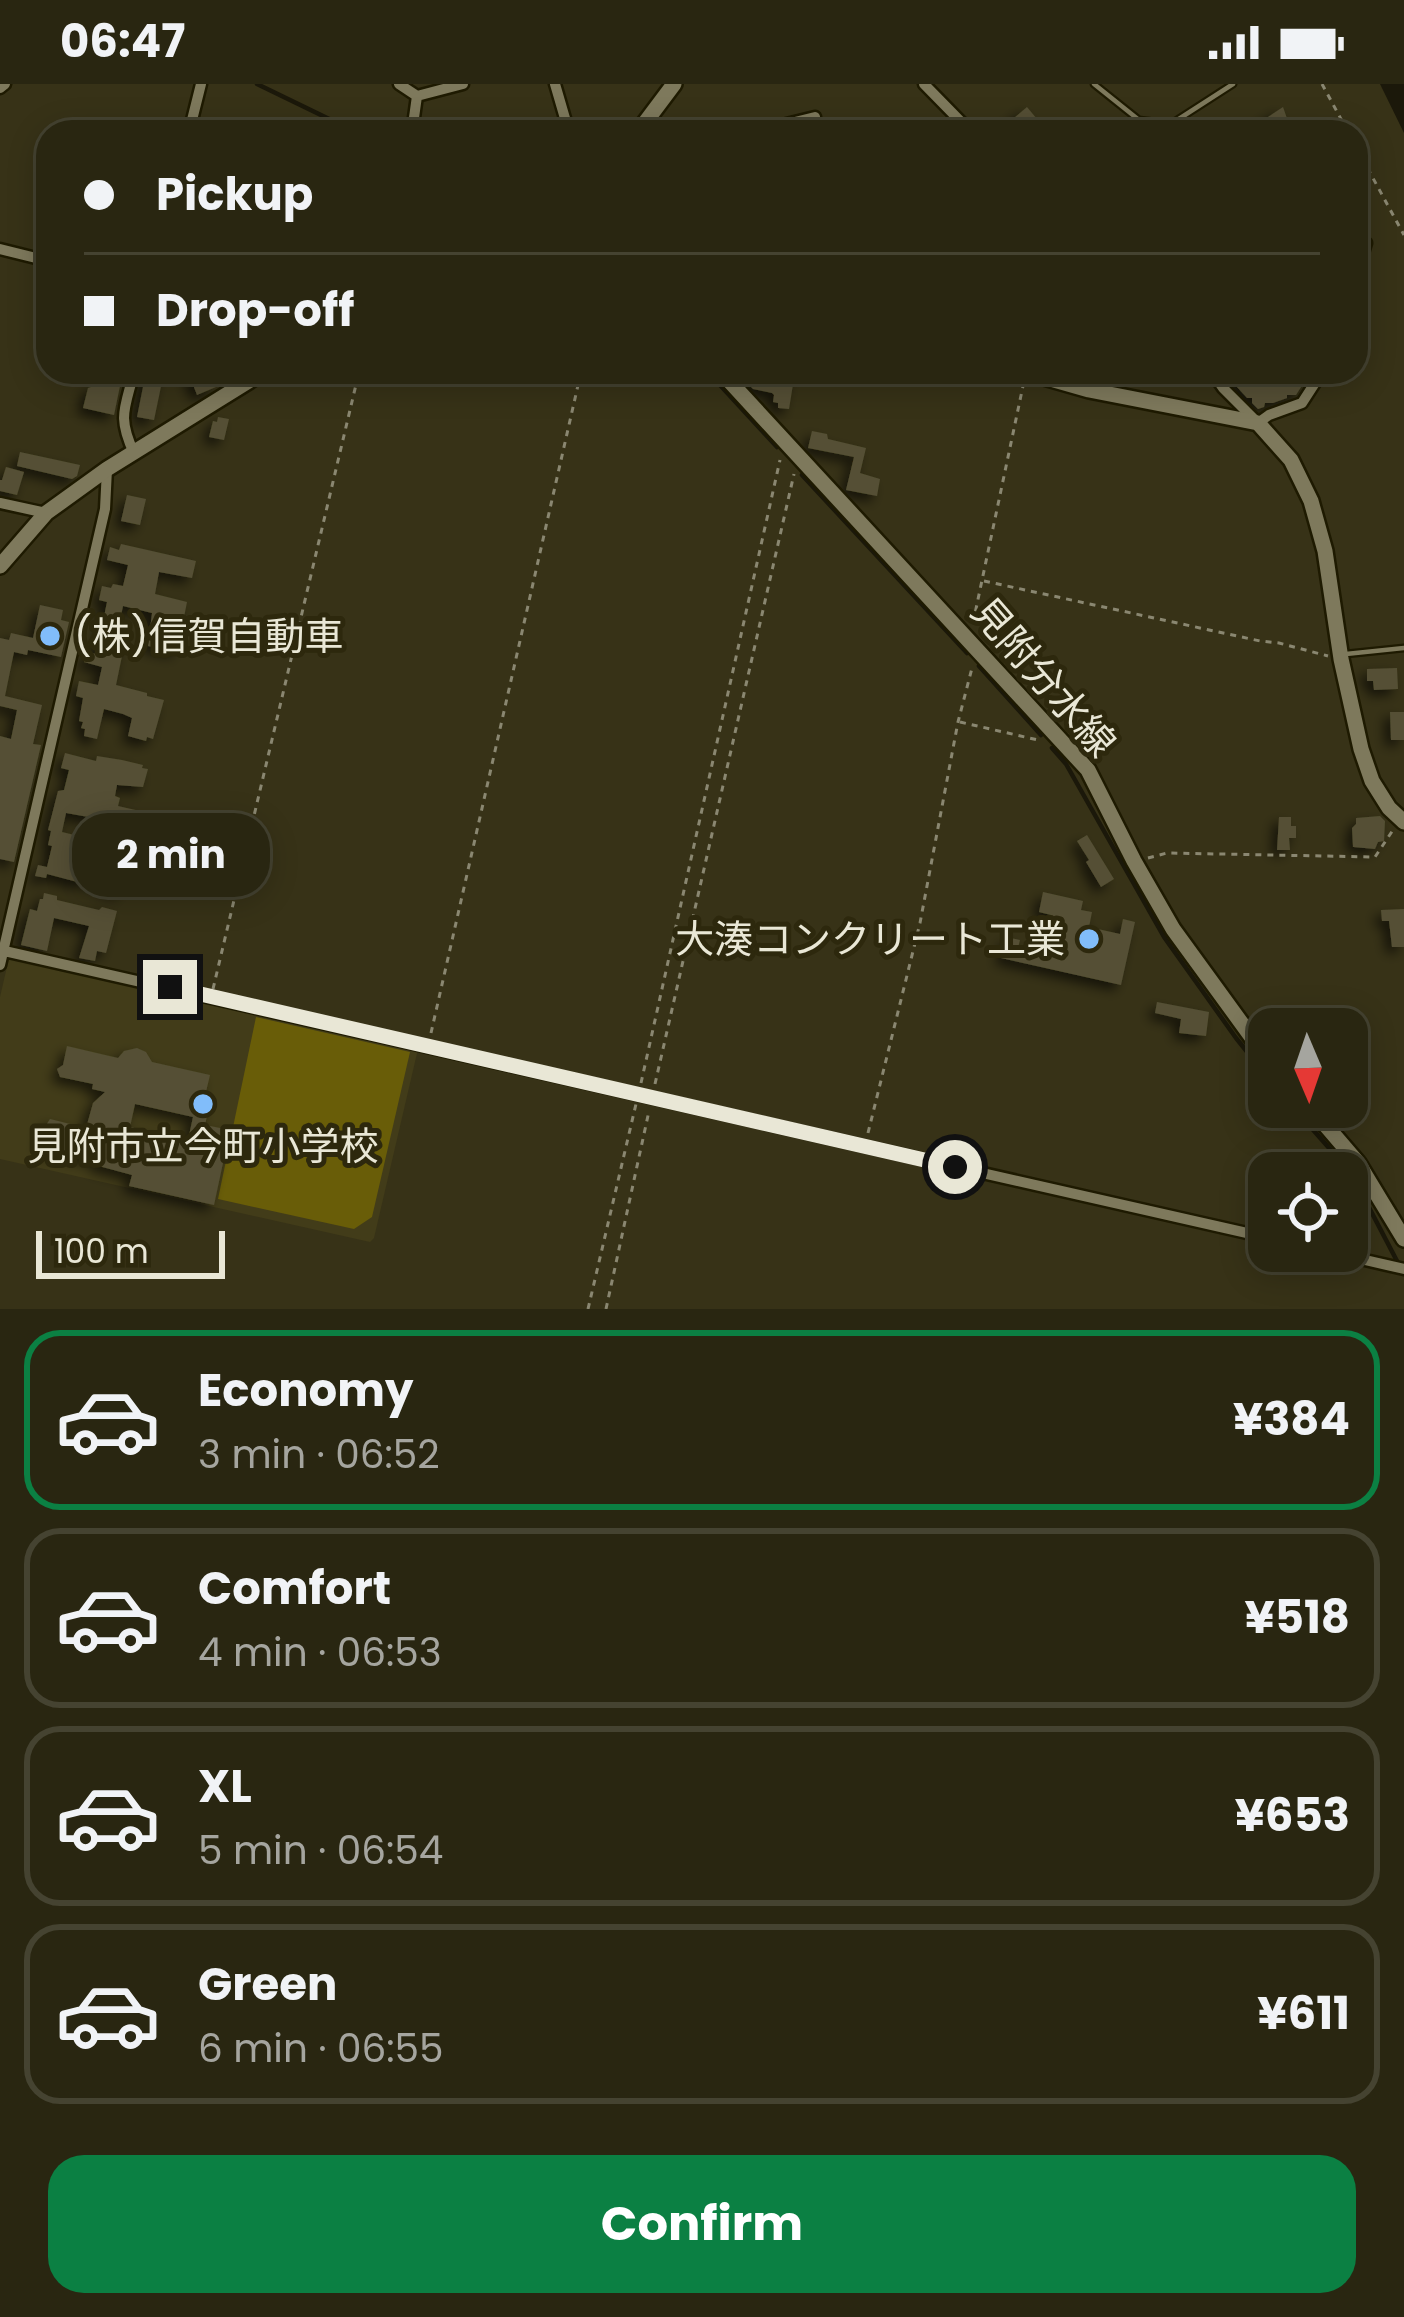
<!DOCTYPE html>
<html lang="en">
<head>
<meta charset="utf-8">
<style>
  body { margin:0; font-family:Poppins,"Noto Sans JP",sans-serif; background:#35321f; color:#f1f3f6; height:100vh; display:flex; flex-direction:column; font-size:45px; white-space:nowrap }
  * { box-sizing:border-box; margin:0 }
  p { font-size:39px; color:#a5a59f }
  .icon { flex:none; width:66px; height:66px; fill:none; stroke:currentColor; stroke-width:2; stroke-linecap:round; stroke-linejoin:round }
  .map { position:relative; height:1225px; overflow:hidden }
  .panel { display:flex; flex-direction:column; background:#292611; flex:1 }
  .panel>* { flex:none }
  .hud { position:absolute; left:36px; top:36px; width:1332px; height:264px; border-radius:36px; box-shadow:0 6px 30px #0003,0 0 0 3px #454331; display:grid; align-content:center; height:264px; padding:0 48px; background:#292611 }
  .needle { width:78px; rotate:178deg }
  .fabs { position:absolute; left:1248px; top:924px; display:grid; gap:24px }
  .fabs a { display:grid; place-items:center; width:120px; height:120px; border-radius:24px; background:#292611; box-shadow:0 6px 30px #0003,0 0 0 3px #454331; font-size:60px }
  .scale { position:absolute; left:36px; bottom:30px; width:189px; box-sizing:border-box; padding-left:12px; border:6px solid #e9e7d6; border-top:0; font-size:33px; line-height:42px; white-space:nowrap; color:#e9e7d6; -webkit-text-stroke:9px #2d280d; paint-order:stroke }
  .end { position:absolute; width:54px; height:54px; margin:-27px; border:15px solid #e9e7d6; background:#111; box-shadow:0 0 0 6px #111 }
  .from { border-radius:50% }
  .bubble { position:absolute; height:84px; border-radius:36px; background:#292611; box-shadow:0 6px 30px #0003,0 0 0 3px #454331; font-size:39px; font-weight:700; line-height:84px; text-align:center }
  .hud b { display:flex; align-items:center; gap:42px; height:114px; font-size:45px }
  .hud b+b { border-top:3px solid #454331 }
  .hud i { width:30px; height:30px; background:#f1f3f6 }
  ul { padding:21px 0 0; list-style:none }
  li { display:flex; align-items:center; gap:36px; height:180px; margin:0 24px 18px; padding:0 24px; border:6px solid #454331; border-radius:36px }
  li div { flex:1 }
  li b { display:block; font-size:45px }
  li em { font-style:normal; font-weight:700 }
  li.selected { border-color:#0b8043 }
  li>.icon { width:108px; height:108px; stroke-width:1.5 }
  .button { display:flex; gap:24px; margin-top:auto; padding:24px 48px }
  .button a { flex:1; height:138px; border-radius:36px; background:#0b8043; color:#fff; font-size:48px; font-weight:700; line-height:138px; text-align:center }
  .status { display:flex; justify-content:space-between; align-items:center; height:84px; padding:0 60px; background:#292611; direction:ltr }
  .status svg { height:33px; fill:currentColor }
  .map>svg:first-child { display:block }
  .built { fill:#423c19 }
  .green { fill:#695d08 }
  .water { fill:#1b180a }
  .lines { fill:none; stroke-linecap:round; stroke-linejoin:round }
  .stream { stroke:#1b180a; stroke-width:4.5 }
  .building { fill:#545034; fill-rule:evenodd; filter:url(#shadow) }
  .lane-casing { stroke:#1e1a01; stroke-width:9 }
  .street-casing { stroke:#1e1a01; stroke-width:15 }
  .secondary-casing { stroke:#1e1a01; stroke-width:20 }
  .path { stroke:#8a8771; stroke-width:3; stroke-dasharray:6 6; stroke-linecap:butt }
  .lane { stroke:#7e795c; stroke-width:4.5 }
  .street { stroke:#7e795c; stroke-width:10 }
  .secondary { stroke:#7e795c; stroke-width:15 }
  .route { stroke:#e9e7d6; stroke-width:15 }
  .poi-dot { fill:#81bdfa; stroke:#2d280d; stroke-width:4.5 }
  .labels { text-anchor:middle; stroke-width:10; stroke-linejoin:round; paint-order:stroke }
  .poi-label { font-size:39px; fill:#e9e7d6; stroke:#2d280d; text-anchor:start }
  .street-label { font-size:39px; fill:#e9e7d6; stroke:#2d280d }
</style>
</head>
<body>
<div class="status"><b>06:47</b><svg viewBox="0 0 49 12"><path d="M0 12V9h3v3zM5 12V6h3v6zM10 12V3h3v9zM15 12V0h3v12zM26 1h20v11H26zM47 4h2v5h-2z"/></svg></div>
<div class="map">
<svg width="1404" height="1225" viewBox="0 0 1404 1225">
  <defs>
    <filter id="shadow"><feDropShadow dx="-6" dy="6" stdDeviation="6" flood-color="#0009"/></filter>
  </defs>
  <rect width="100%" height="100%" fill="#373217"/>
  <path class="built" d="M9,874L416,960L418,965L374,1154L370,1158L0,1075V913Z"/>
  <path class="green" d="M256,933L410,968L372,1133L354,1145L218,1115Z"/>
  <path class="water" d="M1380,0H1404V49Z"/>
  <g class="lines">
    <path class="stream" d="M257,0L356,48
      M708,288L777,363
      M802,391L967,569
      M979,582L1041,651
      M1052,664L1066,680L1164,853L1236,954L1269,995
      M1293,1023L1351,1089L1397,1177"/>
  </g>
  <path class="building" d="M1027,23L1037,35L1022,48H1014L1007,40Z
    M1283,23L1290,43L1282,48H1260L1256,41Z
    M146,288H164L154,336L137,333Z
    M188,288H210L216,303L197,311Z
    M751,288H795L789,325L778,324V319L773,318L774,311L772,309L753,305L749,301Z
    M1244,288H1286V294L1303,295V300L1296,311H1287V314L1273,319H1265L1264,323L1258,325L1252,319V314H1247L1226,291H1244Z
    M106,298L120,302L114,331L83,324L88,304Z
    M218,333L229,335L224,356L209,353L213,337L217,338Z
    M812,347L827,350L828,355L866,364L860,389L880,395L877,412L846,406L854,373L808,364Z
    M20,368L80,381L77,392L72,395L17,382Z
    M6,383L24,388L17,411L0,407V396H2Z
    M127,411L146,415L140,441L121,437Z
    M121,460L196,477L192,494L159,488L155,510L187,518L177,568L148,562L152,529L123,522L119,541L128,543L116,601L147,609V612L164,616L153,655L147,653L146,657L128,652L132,634L123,630L104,625L97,655L84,652L85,645L81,644L83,638L79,637L83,614L76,612L79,597L98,601L102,583L84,578L87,568L96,570L107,518L99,516L102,502L111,504L113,500L123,502L128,481L107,476L110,463L119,466Z
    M40,521L63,526L61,536L69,538L61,573L28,566L27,571L14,568L5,612L42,621L33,660L41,661L14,778L0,775V652L11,655L17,626L0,622V554L9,556L11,549L33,554Z
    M1397,584L1398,605L1374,606L1373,597H1367V585Z
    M1390,628H1404V656H1391Z
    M65,669L96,677L97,672L122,676L143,681L142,684L148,685L143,703L117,701L115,712L120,714L118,722L140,727L136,743L114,738L110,758L115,759L114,763L131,767L122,809L105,805L106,801L82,795L81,799L47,790L46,794L35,792L38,781L47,783L52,762L48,761L51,747L48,746L58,707L64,706L69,686L61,684ZM66,729L105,736L99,757L62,748Z
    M1380,732L1385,737L1384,757L1378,758L1375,765L1353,763L1352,744L1356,740V734Z
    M1279,733H1291V742H1296V754H1289L1290,766H1277Z
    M1087,751L1114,795L1101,803L1086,778L1089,776L1077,757Z
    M1043,808L1083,817L1081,826L1092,828L1089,843L1120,850L1123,835L1135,838L1121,901L1001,874L1006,853L1020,856L1018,864L1042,869L1051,831L1039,828Z
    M44,809L57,812V816L99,826L102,823L117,827L106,869L97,867L95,877L79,874L89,842L54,834L47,867L21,861L30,825L37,827L40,815H43Z
    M1404,825V863H1392L1389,837H1382L1381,826Z
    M1157,918L1209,928L1206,952L1179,949L1181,935L1155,929Z
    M67,962L118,974L124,967L137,964L146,968L152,978L210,991L205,1012L211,1013L205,1041L230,1046L214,1121L129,1102L132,1091L95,1081L97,1076L42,1065L45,1052L43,1046L50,1035L86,1044L93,1019L105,1008L92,1005L93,1000L60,993L57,985L63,981ZM135,1020L193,1033L188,1056L130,1043Z"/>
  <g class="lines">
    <defs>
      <path id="lane" d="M1094,0L1139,36L1171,40L1233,0
        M1346,570L1404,564"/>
      <path id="street" d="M399,0L417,12L463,0
        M555,0L569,48
        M924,0L971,48
        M0,4L5,0
        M86,41L117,48
        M189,48L201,0
        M412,48L417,12
        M754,48L815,33
        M1356,157L1366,159L1356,193
        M0,165L48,177
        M1212,288L1223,304L1258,339L1269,331L1302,319L1322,288
        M134,369C117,332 125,325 134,288
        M0,419L46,429
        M0,866L1269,1154
        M0,881L105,425L107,385
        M1326,1167L1404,1185"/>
      <path id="secondary" d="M638,48L674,0
        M721,288L1088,686L1134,777L1173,845L1269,977
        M1026,288L1089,306L1258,339L1291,376L1311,417L1325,467L1341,575L1361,665L1372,697L1389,724L1404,738
        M0,482L46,429L107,385L263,288
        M1310,1023L1358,1079L1404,1155"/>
    </defs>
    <use href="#lane" class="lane-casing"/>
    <use href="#street" class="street-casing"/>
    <use href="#secondary" class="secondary-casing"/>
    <path class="path" d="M1322,0L1348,48
      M1356,63L1404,151
      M984,497L1260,557L1279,559L1328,572
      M973,539L1023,302
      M960,638L1038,656
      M1148,774L1167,769L1375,773L1393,746
      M213,905L359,288
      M431,949L581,288
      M641,999L780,376
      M655,1000L794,390
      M868,1049L920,839L958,638L972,584
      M588,1225L636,1020
      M606,1225L649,1027"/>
    <use href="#lane" class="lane"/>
    <use href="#street" class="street"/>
    <use href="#secondary" class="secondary"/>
  </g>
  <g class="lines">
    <path class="route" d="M170,903L955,1083"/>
  </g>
  <g class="poi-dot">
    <circle cx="50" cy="552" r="12"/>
    <circle cx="1089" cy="855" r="12"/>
    <circle cx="203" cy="1020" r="12"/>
  </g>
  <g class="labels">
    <g class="poi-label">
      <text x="74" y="566">(株)信賀自動車</text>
      <text x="1065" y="869" text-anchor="end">大湊コンクリート工業</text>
      <text x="203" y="1076" text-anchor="middle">見附市立今町小学校</text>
    </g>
    <g class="street-label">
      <text transform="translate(1044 593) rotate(49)" y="14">見附分水線</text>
    </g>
  </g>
</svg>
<div class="fabs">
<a><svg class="needle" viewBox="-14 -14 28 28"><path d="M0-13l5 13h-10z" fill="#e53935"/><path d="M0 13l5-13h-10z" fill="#a5a59f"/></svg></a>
<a><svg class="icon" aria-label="locate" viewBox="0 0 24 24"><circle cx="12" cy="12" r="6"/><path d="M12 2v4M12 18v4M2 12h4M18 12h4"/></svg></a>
</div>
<div class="scale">100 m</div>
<i class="end from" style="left:955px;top:1083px"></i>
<i class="end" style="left:170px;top:903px"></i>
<div class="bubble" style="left:72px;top:729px;width:198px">2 min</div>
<div class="hud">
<b><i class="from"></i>Pickup</b>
<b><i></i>Drop-off</b>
</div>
</div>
<section class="panel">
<ul>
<li class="selected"><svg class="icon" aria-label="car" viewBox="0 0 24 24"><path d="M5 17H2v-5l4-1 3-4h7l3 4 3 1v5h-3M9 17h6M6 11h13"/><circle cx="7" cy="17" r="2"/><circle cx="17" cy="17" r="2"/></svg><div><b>Economy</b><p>3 min · 06:52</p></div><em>¥384</em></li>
<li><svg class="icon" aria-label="car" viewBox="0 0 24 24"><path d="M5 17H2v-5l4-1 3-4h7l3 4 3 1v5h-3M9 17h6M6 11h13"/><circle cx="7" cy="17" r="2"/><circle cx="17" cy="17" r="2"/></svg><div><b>Comfort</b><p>4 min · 06:53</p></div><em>¥518</em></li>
<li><svg class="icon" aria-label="car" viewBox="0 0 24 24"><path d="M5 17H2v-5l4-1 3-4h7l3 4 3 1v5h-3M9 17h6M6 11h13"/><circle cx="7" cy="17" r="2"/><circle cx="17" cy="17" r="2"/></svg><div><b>XL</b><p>5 min · 06:54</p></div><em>¥653</em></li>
<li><svg class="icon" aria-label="car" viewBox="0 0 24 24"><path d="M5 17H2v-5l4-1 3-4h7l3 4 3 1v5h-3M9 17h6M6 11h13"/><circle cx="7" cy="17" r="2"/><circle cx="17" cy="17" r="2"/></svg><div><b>Green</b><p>6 min · 06:55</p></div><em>¥611</em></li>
</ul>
<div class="button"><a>Confirm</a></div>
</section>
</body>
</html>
